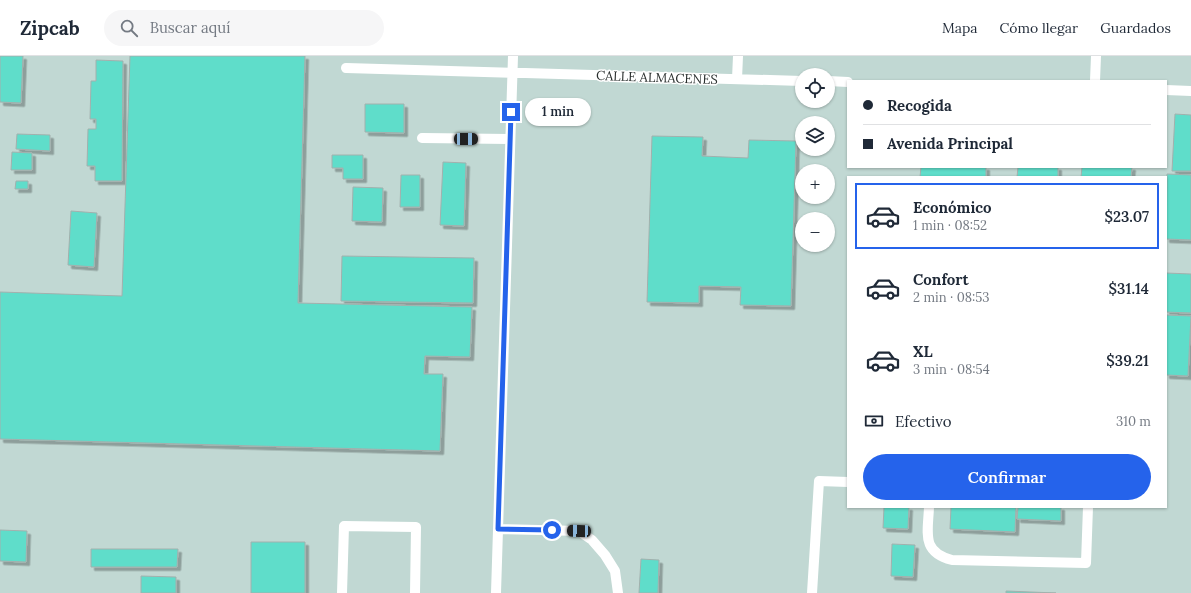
<!DOCTYPE html>
<html lang="es">
<head>
<meta charset="utf-8">
<style>
  body { margin:0; font-family:Lora,serif; background:#f6f6f7; color:#1f2937; height:100vh; display:flex; flex-direction:column; font-size:15px; white-space:nowrap }
  * { box-sizing:border-box; margin:0 }
  p { font-size:13px; color:#747a83 }
  .icon { flex:none; width:22px; height:22px; fill:none; stroke:currentColor; stroke-width:2; stroke-linecap:round; stroke-linejoin:round }
  .map { position:relative; flex:1; overflow:hidden }
  .sheet { position:absolute; left:847px; top:120px; width:320px; height:332px; display:flex; flex-direction:column; background:#fff; border-radius:0px; box-shadow:0 1px 3px #0004 }
  .sheet>* { flex:none }
  .hud { position:absolute; left:847px; top:24px; width:320px; height:88px; border-radius:0px; box-shadow:0 1px 3px #0004; display:grid; align-content:center; height:88px; padding:0 16px; background:#fff }
  .tools { position:absolute; left:795px; top:12px; display:grid; gap:8px }
  .tools a { display:grid; place-items:center; width:40px; height:40px; border-radius:50%; background:#fff; box-shadow:0 1px 3px #0004; font-size:20px }
  .end { position:absolute; width:18px; height:18px; margin:-9px; border:5px solid #2563eb; background:#fff; box-shadow:0 0 0 2px #fff }
  .from { border-radius:50% }
  .bubble { position:absolute; height:28px; border-radius:14px; background:#fff; box-shadow:0 1px 3px #0004; font-size:13px; font-weight:600; line-height:28px; text-align:center }
  .car { position:absolute; width:12px; height:24px; margin:-12px -6px; border-radius:5px; box-shadow:0 0 3px 1px #0007; background:linear-gradient(#222 24%,#8ab4d8 0 40%,#222 0 76%,#8ab4d8 0 86%,#222 0) }
  .hud b { display:flex; align-items:center; gap:14px; height:38px; font-size:15px }
  .hud b+b { border-top:1px solid #e0e1e3 }
  .hud i { width:10px; height:10px; background:#1f2937 }
  ul { padding:7px 0 0; list-style:none }
  li { display:flex; align-items:center; gap:12px; height:66px; margin:0 8px 6px; padding:0 8px; border:2px solid transparent; border-radius:0px }
  li div { flex:1 }
  li b { display:block; font-size:15px }
  li em { font-style:normal; font-weight:600 }
  li.on { border-color:#2563eb }
  li>.icon { width:36px; height:36px; stroke-width:1.5 }
  .pay { display:flex; align-items:center; gap:10px; height:44px; padding:0 16px; font-size:15px }
  .pay p { margin-inline-start:auto }
  .primary-button { display:flex; gap:8px; margin-top:auto; padding:8px 16px }
  .primary-button a { flex:1; height:46px; border-radius:24px; background:#2563eb; color:#fff; font-size:16px; font-weight:600; line-height:46px; text-align:center }
  header { display:flex; align-items:center; gap:24px; box-sizing:border-box; height:56px; padding:0 20px; background:#fff; border-bottom:1px solid #e0e1e3 }
  header strong { font-size:19px }
  nav { display:flex; gap:22px; margin-inline-start:auto; font-size:14px }
  .search { width:280px; height:36px; background:#f6f6f7; display:flex; align-items:center; gap:10px; box-sizing:border-box; padding:0 14px; border-radius:22px; color:#747a83; font-size:15px }
  .map>svg:first-child { display:block }
  .built { fill:#c1d8d3; fill-rule:evenodd }
  .building { fill:#5eddca; stroke:#a3b0ad; filter:url(#shadow) }
  .lines { fill:none; stroke-linecap:round; stroke-linejoin:round }
  .minor { stroke:#fff; stroke-width:10 }
  .route { stroke:#2563eb; stroke-width:5 }
  .labels { text-anchor:middle; stroke-width:3; stroke-linejoin:round; paint-order:stroke }
  .street-label { font-size:13px; fill:#292e2d; stroke:#fff }
</style>
</head>
<body>
<header>
<strong>Zipcab</strong>
<div class="search"><svg class="icon" aria-label="search" viewBox="0 0 24 24"><circle cx="10" cy="10" r="6"/><path d="M15 15l6 6"/></svg>Buscar aquí</div>
<nav><a>Mapa</a><a>Cómo llegar</a><a>Guardados</a></nav>
</header>
<div class="map">
<svg width="1191" height="537" viewBox="0 0 1191 537">
  <defs>
    <filter id="shadow"><feDropShadow dx="3.5" dy="3.5" stdDeviation="0" flood-color="#0004"/></filter>
  </defs>
  <rect width="100%" height="100%" fill="#d5e3e0"/>
  <path class="built" d="M0,0H1191V537H0ZM802,19H828V45H802ZM848,25H1166V111H848ZM802,67H828V93H802ZM802,115H828V141H802ZM848,121H1166V451H848ZM802,163H828V189H802Z"/>
  <path class="building" d="M0,0H23L21,47L0,46Z
    M130,0H305L298,247L472,251L470,301L425,300L424,318H443L440,395L0,383V236L122,240Z
    M96,4L123,5L122,125H95V110H87L88,73H96V63H90L91,25H96Z
    M365,48H404V77L365,76Z
    M1175,58L1191,59V115H1172Z
    M17,78L50,79V95L16,93Z
    M652,80L703,81L702,100L748,102L749,84L796,85L791,250L740,249L741,231L699,230V247L647,246Z
    M12,96L32,97V114H11Z
    M332,99H363V123H343V112H332Z
    M443,106L466,107L464,170L440,169Z
    M921,111H986V121H920Z
    M1018,111H1058V121H1017Z
    M1082,111H1132L1131,121H1081Z
    M1167,118L1191,119V184L1166,183Z
    M401,119H420V151H400Z
    M16,125H28V133H15Z
    M353,131L383,132L382,166L352,165Z
    M71,155L97,157L94,211L68,209Z
    M342,200L474,202L473,247L341,245Z
    M1166,217L1191,218V257L1166,256Z
    M1166,259L1191,260L1188,320L1166,319Z
    M884,451H909L908,473L883,472Z
    M951,451H1016L1015,476L950,473Z
    M1018,451H1061V465L1017,463Z
    M0,474L27,475L26,506L0,505Z
    M251,486H305V537H251Z
    M892,488L915,489L913,521L891,520Z
    M91,493H178L177,511H91Z
    M641,503L659,504L658,537H639Z
    M141,520L176,521V537H141Z
    M1006,535L1056,537H1006Z"/>
  <g class="lines">
    <path class="minor" d="M346,12L802,25
      M737,23L738,0
      M828,25L848,26
      M1095,25L1096,0
      M1166,34L1191,35
      M422,82L510,83
      M929,451C928,477 921,496 952,504L1086,507L1088,451
      M498,473L579,475L592,484L605,499L615,515L618,537
      M342,537L344,470L416,471L415,537
      M496,537L513,0
      M812,537L819,425L848,426"/>
  </g>
  <g class="lines">
    <path class="route" d="M511,56L498,473L552,474"/>
  </g>
  <g class="labels">
    <g class="street-label">
      <text transform="translate(657 21) rotate(2)" y="5">CALLE ALMACENES</text>
    </g>
  </g>
</svg>
<div class="tools">
<a><svg class="icon" aria-label="locate" viewBox="0 0 24 24"><circle cx="12" cy="12" r="6"/><path d="M12 2v4M12 18v4M2 12h4M18 12h4"/></svg></a>
<a><svg class="icon" aria-label="layers" viewBox="0 0 24 24"><path d="M12 4l9 5-9 5-9-5zM3 14l9 5 9-5"/></svg></a>
<a>+</a>
<a>−</a>
</div>
<i class="end from" style="left:552px;top:474px"></i>
<i class="end" style="left:511px;top:56px"></i>
<div class="bubble" style="left:525px;top:42px;width:66px">1 min</div>
<i class="car" style="left:466px;top:83px;rotate:90deg"></i>
<i class="car" style="left:579px;top:475px;rotate:272deg"></i>
<div class="hud">
<b><i class="from"></i>Recogida</b>
<b><i></i>Avenida Principal</b>
</div>
<section class="sheet">
<ul>
<li class="on"><svg class="icon" aria-label="car" viewBox="0 0 24 24"><path d="M5 17H2v-5l4-1 3-4h7l3 4 3 1v5h-3M9 17h6M6 11h13"/><circle cx="7" cy="17" r="2"/><circle cx="17" cy="17" r="2"/></svg><div><b>Económico</b><p>1 min · 08:52</p></div><em>$23.07</em></li>
<li><svg class="icon" aria-label="car" viewBox="0 0 24 24"><path d="M5 17H2v-5l4-1 3-4h7l3 4 3 1v5h-3M9 17h6M6 11h13"/><circle cx="7" cy="17" r="2"/><circle cx="17" cy="17" r="2"/></svg><div><b>Confort</b><p>2 min · 08:53</p></div><em>$31.14</em></li>
<li><svg class="icon" aria-label="car" viewBox="0 0 24 24"><path d="M5 17H2v-5l4-1 3-4h7l3 4 3 1v5h-3M9 17h6M6 11h13"/><circle cx="7" cy="17" r="2"/><circle cx="17" cy="17" r="2"/></svg><div><b>XL</b><p>3 min · 08:54</p></div><em>$39.21</em></li>
</ul>
<div class="pay"><svg class="icon" aria-label="cash" viewBox="0 0 24 24"><path d="M3 7h18v10H3z"/><circle cx="12" cy="12" r="2"/></svg>Efectivo<p>310 m</p></div>
<div class="primary-button"><a>Confirmar</a></div>
</section>
</div>
</body>
</html>
